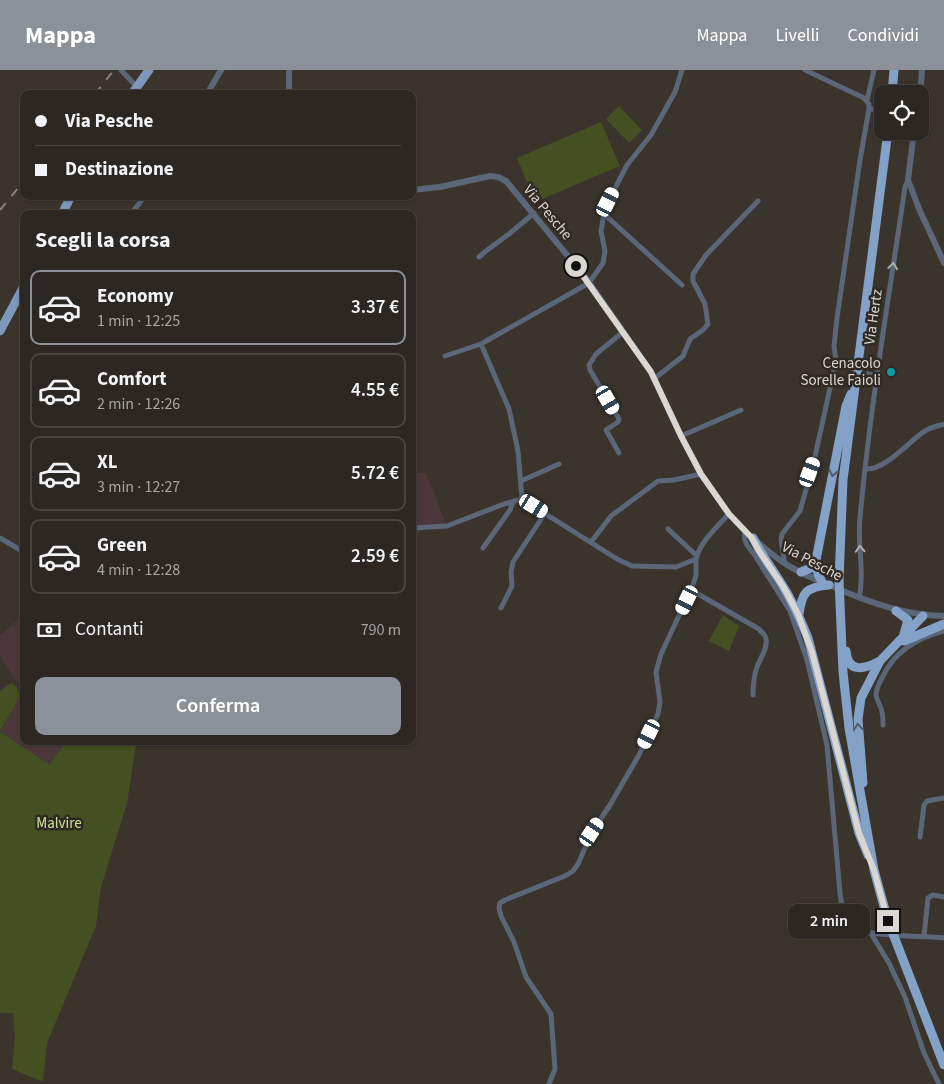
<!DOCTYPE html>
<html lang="it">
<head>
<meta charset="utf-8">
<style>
  body { margin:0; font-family:"Source Sans 3",sans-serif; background:#38332f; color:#f1f3f6; height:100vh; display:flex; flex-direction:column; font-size:19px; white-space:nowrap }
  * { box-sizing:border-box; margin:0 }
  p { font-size:16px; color:#a6a5a5 }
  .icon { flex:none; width:28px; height:28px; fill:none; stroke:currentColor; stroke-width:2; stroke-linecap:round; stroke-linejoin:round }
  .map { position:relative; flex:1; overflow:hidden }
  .panel { position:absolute; left:20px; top:140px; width:396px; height:535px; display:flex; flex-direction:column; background:#2c2722; border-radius:10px; box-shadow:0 1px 4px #0004,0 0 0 1px #484440 }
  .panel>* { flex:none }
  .hud { position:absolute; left:20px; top:20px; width:396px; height:110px; border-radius:10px; box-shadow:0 1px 4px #0004,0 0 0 1px #484440; display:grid; align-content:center; height:110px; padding:0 15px; background:#2c2722 }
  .controls { position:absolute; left:874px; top:15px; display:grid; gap:10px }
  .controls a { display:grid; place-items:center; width:55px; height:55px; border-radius:10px; background:#2c2722; box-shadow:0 1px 4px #0004,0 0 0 1px #484440; font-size:25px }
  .end { position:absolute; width:22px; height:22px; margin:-11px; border:6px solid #dad6d2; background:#111; box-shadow:0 0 0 2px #111 }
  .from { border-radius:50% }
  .bubble { position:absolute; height:35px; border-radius:10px; background:#2c2722; box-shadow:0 1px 4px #0004,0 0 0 1px #484440; font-size:16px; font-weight:600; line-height:35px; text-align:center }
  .car { position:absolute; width:15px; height:30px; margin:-15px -8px; border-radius:6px; box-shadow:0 0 4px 1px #0007; background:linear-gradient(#fff 24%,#345 0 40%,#fff 0 76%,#345 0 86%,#fff 0) }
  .hud b { display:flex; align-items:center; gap:18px; height:48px; font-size:19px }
  .hud b+b { border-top:1px solid #484440 }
  .hud i { width:12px; height:12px; background:#f1f3f6 }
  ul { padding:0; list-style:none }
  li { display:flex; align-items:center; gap:15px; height:75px; margin:0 10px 8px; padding:0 5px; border:2px solid #484440; border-radius:10px }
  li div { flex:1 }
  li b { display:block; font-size:19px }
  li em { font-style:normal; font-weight:600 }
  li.on { border-color:#8c9099 }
  li>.icon { width:45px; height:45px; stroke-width:1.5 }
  h2 { padding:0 15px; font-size:22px; line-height:60px }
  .pay { display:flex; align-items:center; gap:12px; height:55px; padding:0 15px; font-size:19px }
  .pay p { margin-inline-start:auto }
  .action { display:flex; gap:10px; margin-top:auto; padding:10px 15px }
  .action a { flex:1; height:58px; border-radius:10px; background:#8c9099; color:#fff; font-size:20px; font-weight:600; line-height:58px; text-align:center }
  header { display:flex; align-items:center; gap:30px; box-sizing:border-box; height:70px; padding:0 25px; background:#8c9099; color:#fff }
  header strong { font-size:24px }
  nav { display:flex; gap:28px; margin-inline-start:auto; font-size:18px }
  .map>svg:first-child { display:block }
  .industrial { fill:#4b373c }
  .green { fill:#445022 }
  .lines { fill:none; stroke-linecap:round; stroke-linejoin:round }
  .minor-tunnel { stroke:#524c46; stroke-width:5; stroke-dasharray:5 2.5; stroke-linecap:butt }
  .minor { stroke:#5b6779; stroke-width:5 }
  .tertiary { stroke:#5b6779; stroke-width:6 }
  .primary { stroke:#7e98bb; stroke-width:9 }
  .trunk { stroke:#84a1c8; stroke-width:9 }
  .rail { stroke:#88837e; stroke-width:2; stroke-dasharray:9 9; stroke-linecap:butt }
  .oneway { stroke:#aeafb3 }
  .oneway2 { stroke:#525a65 }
  .route { stroke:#dad6d2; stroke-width:6 }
  .culture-dot { fill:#0f9aa8; stroke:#302a23; stroke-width:2 }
  .labels { text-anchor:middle; stroke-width:5; stroke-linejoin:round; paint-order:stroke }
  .street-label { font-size:15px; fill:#dad6d2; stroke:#302a23 }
  .poi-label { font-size:15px; fill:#dad6d2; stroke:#302a23; text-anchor:end }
  .park-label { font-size:15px; fill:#cde397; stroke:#302a23 }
</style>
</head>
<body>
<header>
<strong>Mappa</strong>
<nav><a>Mappa</a><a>Livelli</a><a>Condividi</a></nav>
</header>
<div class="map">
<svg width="944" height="1014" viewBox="0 0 944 1014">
  <rect width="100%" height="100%" fill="#3a342d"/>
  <path class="industrial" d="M413,403H426L447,456L420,460L413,479Z
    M19,549L24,555V615L15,610L0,585V565Z
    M20,627L24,628V671H67L49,694L0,662Z"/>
  <path class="green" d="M619,36L642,60L629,73L606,49Z
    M601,52L620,96L535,132L517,88Z
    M723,545L739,556L729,581L709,571Z
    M11,613L17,617L20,627L0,661V621Z
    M0,662L49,694L67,671H135L136,675L127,733L101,817L96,856L47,973L43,1012L12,999L15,967L13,943H0Z"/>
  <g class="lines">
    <path class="minor-tunnel" d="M845,293L868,304"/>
    <path class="minor" d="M121,0L137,17
      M805,0L864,28L869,34V39L882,40
      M867,30L874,0
      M131,144L145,126
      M604,144L682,215
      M479,187L486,181L509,164L534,143
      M481,274L509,339L518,381L522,429
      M445,286L481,274L589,213L603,193L605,181L601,161L603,149L608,132L627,95L651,65L675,22L682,0
      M836,291L845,293
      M868,304L878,306
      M654,309L683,286L690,269L703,260L708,254L705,234L693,211V204L706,185L758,131
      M681,366L741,340
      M619,383L606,360L618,352L619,349L590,300L589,295L596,284L623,262
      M866,399C886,400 910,370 925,361C931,357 938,356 944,354
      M521,411L559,394
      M412,458L447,456L504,434L522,429L617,489L632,496L676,497L696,489C700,472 717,457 729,444
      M668,459L697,486
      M745,461C743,471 747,476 754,484L790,541L807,590L827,675L840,823C842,833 841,845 848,853C862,869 924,865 944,868
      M0,468L24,482
      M591,472L611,446L658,411L674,410L701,404
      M483,478L510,440L513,432
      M784,493C785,481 779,474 782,464L800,441L814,391L836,291L834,276L837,248L860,90L869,39
      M691,520L759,559C761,562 766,565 766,569C768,578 760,589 757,597C754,606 753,616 753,625
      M859,528C865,502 857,475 860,448C870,337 889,227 905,117L908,110
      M501,538L512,516L511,502L513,492L545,443
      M883,655C883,649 883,641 880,636C879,632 876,629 876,625C876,618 880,612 883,606C895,581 917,568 944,561
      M920,767L924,735L927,731L944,728
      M870,862L889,893L905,927L924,983L939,1014
      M924,866L928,828L933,825L944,827
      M549,1014L555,999L551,944L526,907L514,872L501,846L499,838L500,833L505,830L565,806L573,801L578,794L592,762L610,735L639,685L658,644L660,632L656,602L661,584L691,520L696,506V489"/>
    <path class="tertiary" d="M289,0V18L291,24
      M207,24L221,0
      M920,28L922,0
      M914,61L908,110L920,141L944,193
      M412,120L440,117L490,106L498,107L506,111L586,208L651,302L681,366L701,404L729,444L745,461
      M756,471C764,477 771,484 780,490C796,502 816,510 834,517C870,533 905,545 944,546"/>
    <path class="primary" d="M132,24L149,0
      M62,144L71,126
      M0,261L24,216"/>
    <path class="trunk" d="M892,24L894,0
      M888,61L843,410L839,510L843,602L849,658L874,800L888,851L944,995
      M753,468C762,486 774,501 784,518C794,534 801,551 808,568L859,763L868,785
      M801,502L811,498L816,491
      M822,512L818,504L816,490L846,336L851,324
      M896,541L908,550L904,564
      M799,544C802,522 806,517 829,515
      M904,571L944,554
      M846,581C848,604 865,599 880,591
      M863,713L858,649L861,628L880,591L923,546"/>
    <path class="rail" d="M95,24L114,0
      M0,140L24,111"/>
  </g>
  <defs><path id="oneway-chevron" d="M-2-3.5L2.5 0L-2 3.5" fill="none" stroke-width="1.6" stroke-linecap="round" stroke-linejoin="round" transform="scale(1.25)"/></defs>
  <g class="oneway">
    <use href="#oneway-chevron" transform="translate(893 196) rotate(-82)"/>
    <use href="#oneway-chevron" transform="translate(860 479) rotate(-93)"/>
  </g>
  <g class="oneway2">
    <use href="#oneway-chevron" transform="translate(833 403) rotate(102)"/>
    <use href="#oneway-chevron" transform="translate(858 657) rotate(-94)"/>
  </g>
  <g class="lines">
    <path class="route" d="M576,196L651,302L681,366L701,404L729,444L752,468L759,481L783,516L798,544L812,582L859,763L874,800L888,851"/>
  </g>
  <circle class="culture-dot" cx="891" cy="302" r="5"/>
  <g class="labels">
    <g class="street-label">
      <text transform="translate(548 142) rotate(50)" y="5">Via Pesche</text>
      <text transform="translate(873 247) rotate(-82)" y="5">Via Hertz</text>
      <text transform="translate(812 491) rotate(28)" y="5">Via Pesche</text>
    </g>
    <g class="poi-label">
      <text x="881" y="298">Cenacolo<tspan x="881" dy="17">Sorelle Faioli</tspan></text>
    </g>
    <g class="park-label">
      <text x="59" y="758">Malvire</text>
    </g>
  </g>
</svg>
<div class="controls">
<a><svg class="icon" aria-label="locate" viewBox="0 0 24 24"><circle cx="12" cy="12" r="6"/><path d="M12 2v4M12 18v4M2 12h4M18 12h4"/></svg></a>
</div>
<i class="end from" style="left:576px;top:196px"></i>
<i class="end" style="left:888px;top:851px"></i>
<div class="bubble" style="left:788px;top:834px;width:82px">2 min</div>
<i class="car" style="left:608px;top:132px;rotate:27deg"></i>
<i class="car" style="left:608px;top:330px;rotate:150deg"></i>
<i class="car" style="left:810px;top:402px;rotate:20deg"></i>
<i class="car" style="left:534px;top:436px;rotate:121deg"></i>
<i class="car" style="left:687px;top:530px;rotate:206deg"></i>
<i class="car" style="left:649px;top:664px;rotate:206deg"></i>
<i class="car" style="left:592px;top:762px;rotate:33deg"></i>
<div class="hud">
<b><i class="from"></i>Via Pesche</b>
<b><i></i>Destinazione</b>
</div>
<section class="panel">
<h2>Scegli la corsa</h2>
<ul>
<li class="on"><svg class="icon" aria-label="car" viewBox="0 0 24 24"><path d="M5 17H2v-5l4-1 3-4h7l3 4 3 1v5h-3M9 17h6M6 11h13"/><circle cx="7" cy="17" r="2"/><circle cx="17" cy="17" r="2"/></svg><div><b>Economy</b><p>1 min · 12:25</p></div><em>3.37 €</em></li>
<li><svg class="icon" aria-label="car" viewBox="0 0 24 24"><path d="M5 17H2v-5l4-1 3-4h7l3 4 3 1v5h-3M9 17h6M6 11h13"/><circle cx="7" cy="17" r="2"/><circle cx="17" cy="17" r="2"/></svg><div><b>Comfort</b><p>2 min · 12:26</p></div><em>4.55 €</em></li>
<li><svg class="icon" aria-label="car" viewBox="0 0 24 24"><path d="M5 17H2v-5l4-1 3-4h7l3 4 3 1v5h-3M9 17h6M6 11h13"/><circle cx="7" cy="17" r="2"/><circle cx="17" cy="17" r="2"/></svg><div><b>XL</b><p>3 min · 12:27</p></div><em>5.72 €</em></li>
<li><svg class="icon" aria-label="car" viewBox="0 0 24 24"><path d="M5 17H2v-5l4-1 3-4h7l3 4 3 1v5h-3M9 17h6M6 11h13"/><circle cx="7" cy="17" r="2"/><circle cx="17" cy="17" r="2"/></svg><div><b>Green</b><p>4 min · 12:28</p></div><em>2.59 €</em></li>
</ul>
<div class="pay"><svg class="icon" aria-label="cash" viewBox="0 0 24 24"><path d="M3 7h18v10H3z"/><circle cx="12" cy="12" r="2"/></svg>Contanti<p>790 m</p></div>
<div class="action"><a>Conferma</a></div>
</section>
</div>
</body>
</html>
